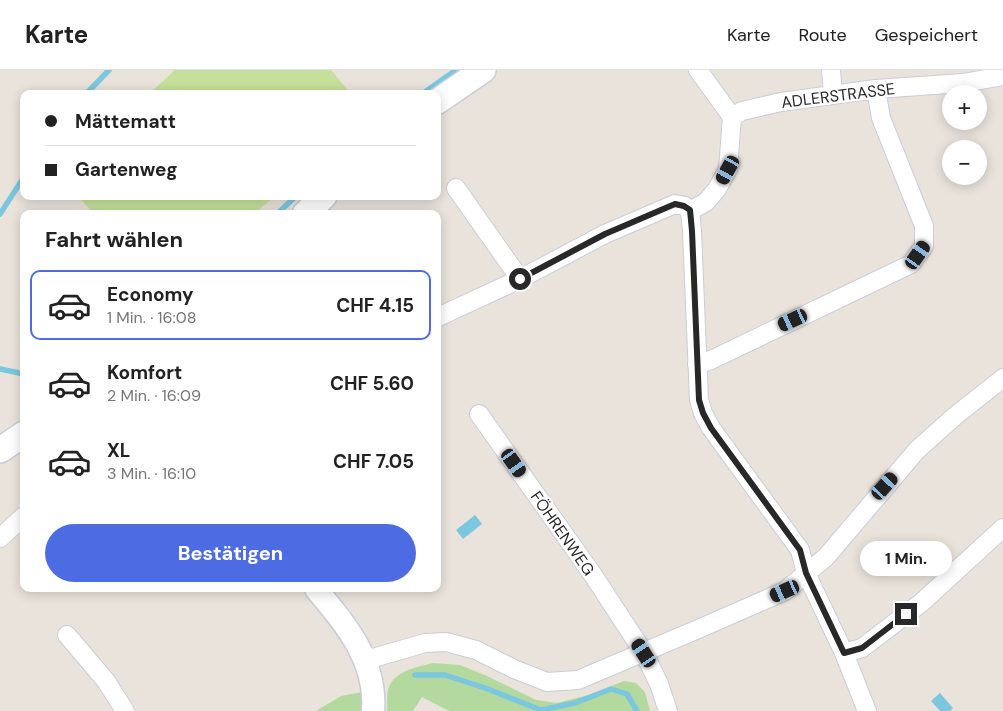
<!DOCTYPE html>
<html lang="de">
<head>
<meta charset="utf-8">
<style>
  body { margin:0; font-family:"DM Sans",sans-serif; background:#f6f6f6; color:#222; height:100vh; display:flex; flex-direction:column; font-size:19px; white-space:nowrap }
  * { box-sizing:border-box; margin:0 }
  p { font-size:16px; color:#767676 }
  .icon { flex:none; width:28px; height:28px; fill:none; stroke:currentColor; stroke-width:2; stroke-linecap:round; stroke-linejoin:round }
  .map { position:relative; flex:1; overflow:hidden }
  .details { position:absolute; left:20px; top:140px; width:421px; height:382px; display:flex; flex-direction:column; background:#fff; border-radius:10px; box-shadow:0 2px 12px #0003 }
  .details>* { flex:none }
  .top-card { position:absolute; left:20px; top:20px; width:421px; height:110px; border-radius:10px; box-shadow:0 2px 12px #0003; display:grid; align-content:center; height:110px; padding:0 25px; background:#fff }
  .fabs { position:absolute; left:942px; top:15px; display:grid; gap:10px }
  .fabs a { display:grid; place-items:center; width:45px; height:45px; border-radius:50%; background:#fff; box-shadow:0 2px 12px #0003; font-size:25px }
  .end { position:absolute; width:22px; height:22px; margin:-11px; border:6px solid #282828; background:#fff; box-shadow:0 0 0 2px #fff }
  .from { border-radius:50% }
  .bubble { position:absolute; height:35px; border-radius:18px; background:#fff; box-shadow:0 2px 12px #0003; font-size:16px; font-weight:700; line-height:35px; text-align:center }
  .car { position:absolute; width:15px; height:30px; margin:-15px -8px; border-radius:6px; box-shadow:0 0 4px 1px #0007; background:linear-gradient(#222 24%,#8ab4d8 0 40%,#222 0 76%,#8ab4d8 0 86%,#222 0) }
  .top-card b { display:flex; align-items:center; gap:18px; height:48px; font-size:19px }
  .top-card b+b { border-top:1px solid #e0e0e0 }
  .top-card i { width:12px; height:12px; background:#222 }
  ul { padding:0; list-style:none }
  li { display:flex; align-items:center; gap:15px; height:70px; margin:0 10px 8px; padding:0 15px; border:2px solid transparent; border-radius:10px }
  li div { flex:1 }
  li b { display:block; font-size:19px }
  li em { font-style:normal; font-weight:700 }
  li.active { border-color:#4d6ce4 }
  li>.icon { width:45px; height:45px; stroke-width:1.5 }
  h2 { padding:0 25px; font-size:22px; line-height:60px }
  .cta { display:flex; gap:10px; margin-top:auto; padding:10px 25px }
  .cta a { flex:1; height:58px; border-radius:30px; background:#4d6ce4; color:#fff; font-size:20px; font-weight:700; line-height:58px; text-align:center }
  header { display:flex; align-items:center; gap:30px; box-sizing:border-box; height:70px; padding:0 25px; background:#fff; border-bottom:1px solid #e0e0e0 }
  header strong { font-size:24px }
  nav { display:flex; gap:28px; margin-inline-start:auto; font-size:18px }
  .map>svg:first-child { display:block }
  .green { fill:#b3d99e }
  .pitch { fill:#c4e09a }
  .water { fill:#7ac7df }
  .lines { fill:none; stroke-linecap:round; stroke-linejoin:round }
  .stream { stroke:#7ac7df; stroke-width:5.5 }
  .minor-casing { stroke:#cacdd8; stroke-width:20 }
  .tertiary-casing { stroke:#cacdd8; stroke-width:25 }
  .secondary-casing { stroke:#cacdd8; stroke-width:28 }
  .minor { stroke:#fff; stroke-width:18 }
  .tertiary { stroke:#fff; stroke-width:22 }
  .secondary { stroke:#fff; stroke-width:25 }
  .route { stroke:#282828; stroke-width:6 }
  .labels { text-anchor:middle; stroke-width:4.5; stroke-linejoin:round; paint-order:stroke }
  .street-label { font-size:16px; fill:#282828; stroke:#fff }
</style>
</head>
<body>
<header>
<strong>Karte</strong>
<nav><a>Karte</a><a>Route</a><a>Gespeichert</a></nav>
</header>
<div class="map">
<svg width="1003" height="641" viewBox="0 0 1003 641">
  <rect width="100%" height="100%" fill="#e9e3db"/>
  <path class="green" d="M433,593L460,595L487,606L536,630L557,633L592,624L624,611L636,613L645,622L650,641H449L422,627L413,641H387C388,634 386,623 389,617C396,600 418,597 433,593Z
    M363,622V641H316L341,626Z"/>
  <path class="pitch" d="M175,0H331L351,24H149Z
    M78,126H275L254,144H94Z"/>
  <path class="water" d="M475,445L482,454L463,469L456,460Z
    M940,623L953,638L950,641H940L931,631Z"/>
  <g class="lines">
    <path class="stream" d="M86,24L109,0
      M422,24L456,0
      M0,144L24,107
      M277,144L296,126
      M0,299L24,304
      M415,605H445L485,618L541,640L575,633L611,619L627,624L637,641"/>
    <defs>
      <path id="minor" d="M698,0L732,47
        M831,0L833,25
        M732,47L728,99L717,119L706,132L690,141L692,161L699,330L703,343L711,358L800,480L806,503L844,583L867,641
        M732,47L742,41L781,32L876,19L963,13L1003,6
        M456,118L520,209
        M438,247L520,209L605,164L675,134L685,136L690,141
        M697,294L711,290L911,194L924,176V156L881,48L876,19
        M479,344L593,505L644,583L659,614L668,641
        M0,468L24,446
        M67,565L106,611L125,641
        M844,583L862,578L921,533L1003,458
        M366,590L425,573L446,572L476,580L514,599L547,612L578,610L703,557L785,521L826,487L917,380L955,346L1003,308"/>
      <path id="tertiary" d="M316,519C346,555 377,591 373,641"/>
      <path id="secondary" d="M438,31L483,0
        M305,144L324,126
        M0,380L24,364"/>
    </defs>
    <use href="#minor" class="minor-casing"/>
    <use href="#tertiary" class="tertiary-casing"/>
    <use href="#secondary" class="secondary-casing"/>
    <use href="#minor" class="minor"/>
    <use href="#tertiary" class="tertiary"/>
    <use href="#secondary" class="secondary"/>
  </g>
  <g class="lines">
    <path class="route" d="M520,209L605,164L675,134L684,136L690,140L692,161L699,330L703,343L711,358L800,480L806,503L844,583L862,578L906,544"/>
  </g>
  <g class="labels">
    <g class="street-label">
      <text transform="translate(838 25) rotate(-7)" y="6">ADLERSTRASSE</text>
      <text transform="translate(563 463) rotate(55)" y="6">FÖHRENWEG</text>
    </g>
  </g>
</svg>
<div class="fabs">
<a>+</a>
<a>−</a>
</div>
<i class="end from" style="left:520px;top:209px"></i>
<i class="end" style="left:906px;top:544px"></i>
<div class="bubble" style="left:860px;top:471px;width:92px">1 Min.</div>
<i class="car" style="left:728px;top:100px;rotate:209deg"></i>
<i class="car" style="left:918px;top:185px;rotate:35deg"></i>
<i class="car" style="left:793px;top:250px;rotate:245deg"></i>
<i class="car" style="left:514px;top:393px;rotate:145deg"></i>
<i class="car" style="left:885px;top:416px;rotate:42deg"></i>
<i class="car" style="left:785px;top:521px;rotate:246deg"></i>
<i class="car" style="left:644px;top:583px;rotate:327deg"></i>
<div class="top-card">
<b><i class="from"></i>Mättematt</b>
<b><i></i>Gartenweg</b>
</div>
<section class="details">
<h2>Fahrt wählen</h2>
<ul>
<li class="active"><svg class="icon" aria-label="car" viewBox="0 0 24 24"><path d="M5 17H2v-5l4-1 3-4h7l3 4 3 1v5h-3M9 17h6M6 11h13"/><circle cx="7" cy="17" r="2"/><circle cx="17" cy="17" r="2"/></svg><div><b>Economy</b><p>1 Min. · 16:08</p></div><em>CHF 4.15</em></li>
<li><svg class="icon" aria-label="car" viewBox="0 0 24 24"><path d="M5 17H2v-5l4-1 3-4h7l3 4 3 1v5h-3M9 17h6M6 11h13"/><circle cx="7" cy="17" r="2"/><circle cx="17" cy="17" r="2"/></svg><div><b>Komfort</b><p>2 Min. · 16:09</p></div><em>CHF 5.60</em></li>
<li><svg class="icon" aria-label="car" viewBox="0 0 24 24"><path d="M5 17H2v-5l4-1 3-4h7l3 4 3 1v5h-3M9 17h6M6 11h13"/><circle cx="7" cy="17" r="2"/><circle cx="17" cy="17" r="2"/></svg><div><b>XL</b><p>3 Min. · 16:10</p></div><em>CHF 7.05</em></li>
</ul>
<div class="cta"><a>Bestätigen</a></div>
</section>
</div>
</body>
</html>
